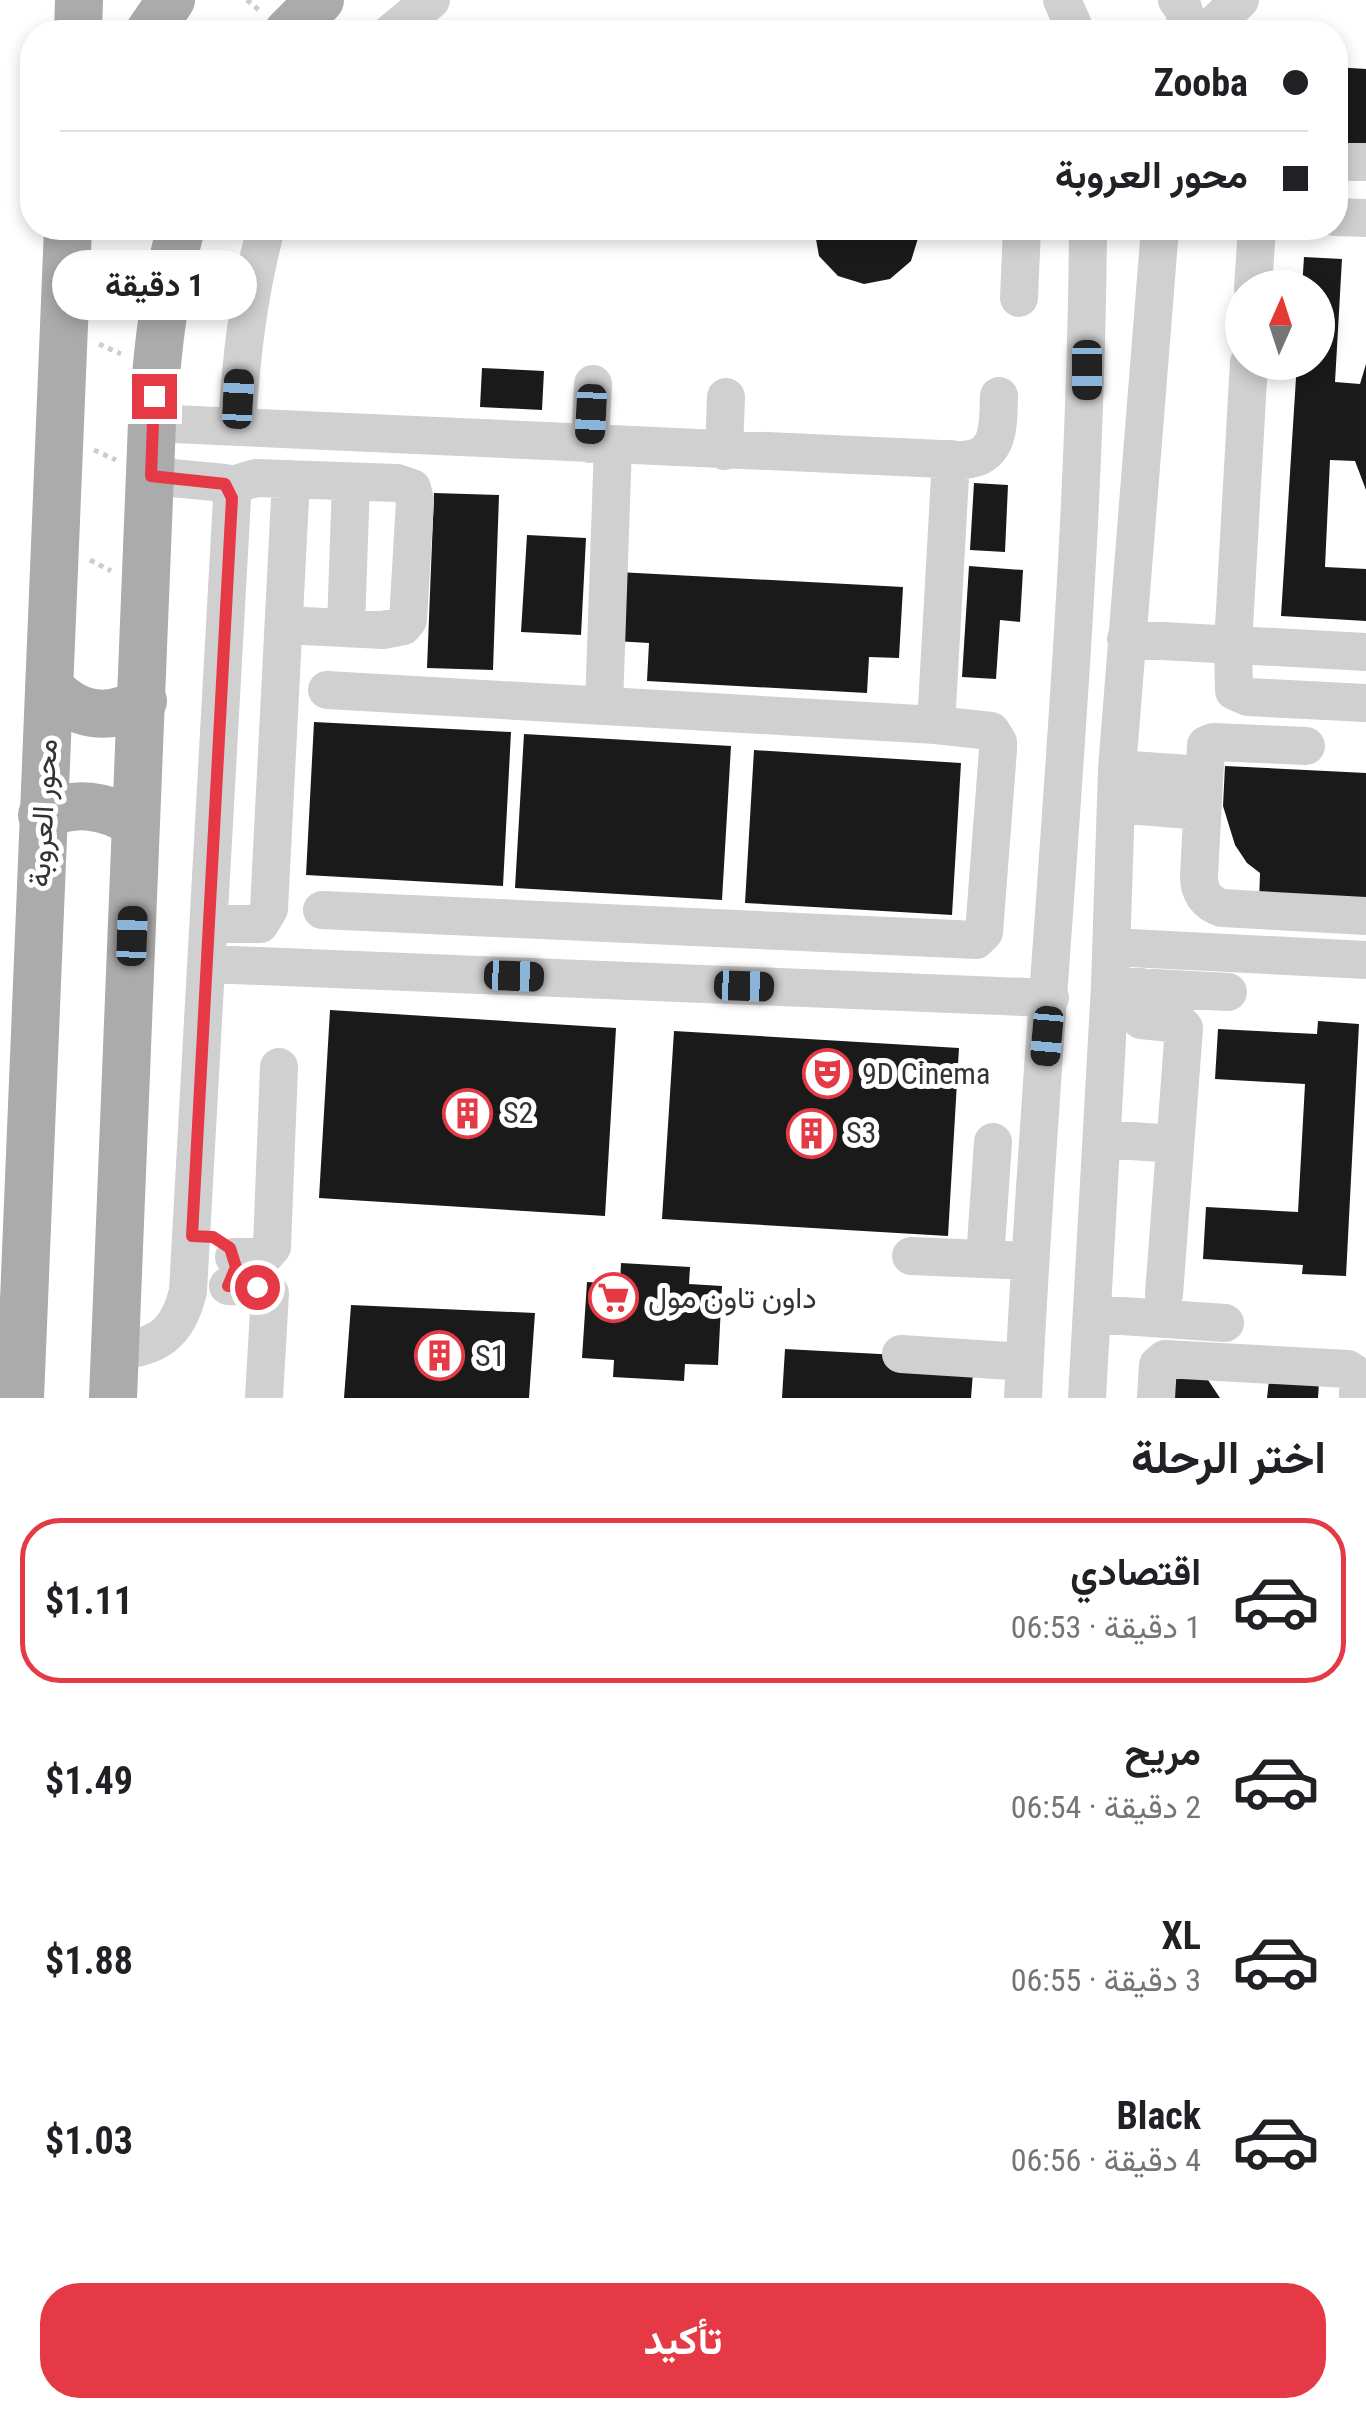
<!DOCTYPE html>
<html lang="ar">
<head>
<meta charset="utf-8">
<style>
  body { margin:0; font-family:"Roboto Condensed",Vazirmatn,sans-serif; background:#f6f6f6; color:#202124; direction:rtl; height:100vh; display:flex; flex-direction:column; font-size:38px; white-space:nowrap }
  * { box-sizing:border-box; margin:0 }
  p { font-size:32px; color:#757577 }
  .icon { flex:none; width:55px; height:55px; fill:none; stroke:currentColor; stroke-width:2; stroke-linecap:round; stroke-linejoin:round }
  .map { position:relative; height:1398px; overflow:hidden; direction:ltr }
  .sheet { display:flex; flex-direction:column; background:#fff; flex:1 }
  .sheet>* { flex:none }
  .banner { position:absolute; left:20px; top:20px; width:1328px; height:220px; border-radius:40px; box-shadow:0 5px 15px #0003; direction:rtl; display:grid; align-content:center; height:220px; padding:0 40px; background:#fff }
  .needle { width:65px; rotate:3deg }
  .tools { position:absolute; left:1225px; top:270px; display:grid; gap:20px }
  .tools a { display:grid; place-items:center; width:110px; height:110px; border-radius:50%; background:#fff; box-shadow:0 5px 15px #0003; font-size:50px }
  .end { position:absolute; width:45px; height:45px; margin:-22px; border:12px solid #e63946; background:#fff; box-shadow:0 0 0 5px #fff }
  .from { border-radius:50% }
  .bubble { position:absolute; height:70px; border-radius:35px; background:#fff; box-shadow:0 5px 15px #0003; font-size:32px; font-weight:700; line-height:70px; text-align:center; direction:rtl }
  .car { position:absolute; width:30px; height:60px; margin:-30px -15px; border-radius:12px; box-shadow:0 0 8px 2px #0007; background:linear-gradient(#222 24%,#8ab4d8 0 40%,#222 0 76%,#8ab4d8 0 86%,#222 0) }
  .banner b { display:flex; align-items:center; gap:35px; height:95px; font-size:38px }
  .banner b+b { border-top:2px solid #e0e0e0 }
  .banner i { width:25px; height:25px; background:#202124 }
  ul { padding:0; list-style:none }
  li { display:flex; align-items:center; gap:30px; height:165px; margin:0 20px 15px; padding:0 20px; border:5px solid transparent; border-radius:40px }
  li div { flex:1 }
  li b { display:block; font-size:38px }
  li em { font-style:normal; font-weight:700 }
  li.selected { border-color:#e63946 }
  li>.icon { width:90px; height:90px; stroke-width:1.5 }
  h2 { padding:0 40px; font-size:45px; line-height:120px }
  .button { display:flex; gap:20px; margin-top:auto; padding:20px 40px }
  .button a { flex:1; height:115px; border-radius:40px; background:#e63946; color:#fff; font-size:40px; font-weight:700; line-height:115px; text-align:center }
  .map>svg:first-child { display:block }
  .building { fill:#1a1a1a }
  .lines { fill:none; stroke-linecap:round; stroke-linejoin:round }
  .path { stroke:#cdcdcd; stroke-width:5; stroke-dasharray:5 5; stroke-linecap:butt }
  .minor { stroke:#d0d0d0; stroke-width:38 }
  .major { stroke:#ababab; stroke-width:48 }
  .route { stroke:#e63946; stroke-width:12 }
  .labels { text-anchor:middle; stroke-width:10; stroke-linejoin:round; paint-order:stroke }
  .street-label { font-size:30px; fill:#333; stroke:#fff }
  .poi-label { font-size:30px; fill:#333; stroke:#fff; text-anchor:start }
</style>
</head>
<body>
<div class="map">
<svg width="1366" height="1398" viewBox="0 0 1366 1398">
  <rect width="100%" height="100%" fill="#fff"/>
  <path class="building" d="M1335,67L1366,69V145L1335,144Z
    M814,228H917L919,235L911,261L890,279L864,284L838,276L819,256Z
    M1304,257L1342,259L1335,382L1360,384L1366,364V490L1355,461L1330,460L1325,567L1366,569V621L1281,616L1297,362H1318V288H1302Z
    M482,368L544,371L542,410L480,407Z
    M974,483L1008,485L1005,552L970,550Z
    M434,493L499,495L493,670L427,668Z
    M527,535L586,538L581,635L521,632Z
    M969,566L1023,570L1020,622L1000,620L996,679L962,677Z
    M618,572L903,587L899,658L869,657L867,693L647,681L649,643L614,641Z
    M314,722L511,732L503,886L306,875Z
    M524,734L731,746L722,900L515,888Z
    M754,750L961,763L952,915L745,903Z
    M1225,766L1366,773V907L1259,902L1260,873L1247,863L1235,845L1223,806Z
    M330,1010L616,1028L605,1216L319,1198Z
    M1318,1021L1359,1024L1346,1276L1302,1274L1303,1265L1203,1259L1206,1207L1298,1212L1305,1084L1215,1079L1218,1029L1317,1034Z
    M674,1031L959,1048L948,1236L662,1219Z
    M621,1263L690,1267L689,1284L722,1286L718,1365L685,1364L684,1381L613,1377L614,1360L582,1358L587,1282L620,1284Z
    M351,1305L535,1313L529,1398H344Z
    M785,1349L974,1359L971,1398H782Z
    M1173,1375L1206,1377L1220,1398H1172Z
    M1269,1380L1319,1382L1318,1398H1267Z"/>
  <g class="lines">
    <path class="path" d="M247,0L260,11
      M99,344L121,354
      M94,450L116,460
      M90,560L111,571"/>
    <path class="minor" d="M1062,0L1076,32
      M1177,0L1183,8L1190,32
      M392,32L431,0
      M1206,32L1240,0
      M1335,162H1366
      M1335,217L1366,218
      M1253,288L1257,228
      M1019,298L1022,228
      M1249,362L1233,644L1234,691L1248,697L1366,703
      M152,423L963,460C1001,458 998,424 999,396
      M237,427C241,357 248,296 266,228
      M590,444L593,384
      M724,451L726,397
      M229,486L256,478L397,483L412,488L415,501L408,620L403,626L383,630L284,625
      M346,627L351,482
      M1126,639L1366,652
      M604,706L613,445
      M936,725L951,459
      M1306,746L1213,742L1206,745L1199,876C1199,892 1206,903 1222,908L1366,916
      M1117,769L1204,775
      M1116,804L1202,811
      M322,910L976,940L984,932L998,750V742L991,731L936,725L327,690
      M210,924H260L269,909L291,479
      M1111,947L1366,960
      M209,964L1050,998
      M1116,986L1228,992
      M1141,987V1020L1180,1024L1184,1028L1164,1294
      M1102,1139L1175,1144
      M911,1256L1028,1261
      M234,1257H263L272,1247L279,1067
      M985,1259L993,1142
      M228,1286L257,1287L270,1293L264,1398
      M1093,1314L1225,1323
      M115,1351C157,1348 178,1334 188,1291L232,499L225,483L151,476
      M901,1354L1025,1362
      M1023,1398C1041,1008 1085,619 1088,228
      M1087,1398L1110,985L1117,769L1160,228
      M1156,1398L1158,1365L1165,1359L1348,1369L1358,1376V1398"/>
    <path class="major" d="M78,32L79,0
      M149,32L171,0
      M288,32L320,0
      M49,686C75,717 109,722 143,701
      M42,815C76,801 105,804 136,824
      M20,1398L68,228
      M113,1398L152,423C157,356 163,292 181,228"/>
  </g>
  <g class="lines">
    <path class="route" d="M154,396L151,476L225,484L232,498L192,1236L213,1237L230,1248L236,1267L228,1286L257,1287"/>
  </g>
  <defs>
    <symbol id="theatre-ring" viewBox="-11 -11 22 22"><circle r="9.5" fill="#fff" stroke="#e63946" stroke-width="1.5"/><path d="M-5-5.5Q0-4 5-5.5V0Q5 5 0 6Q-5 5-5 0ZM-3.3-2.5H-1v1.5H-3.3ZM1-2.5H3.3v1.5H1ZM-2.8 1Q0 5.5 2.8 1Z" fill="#e63946"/></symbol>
    <symbol id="building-ring" viewBox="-11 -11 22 22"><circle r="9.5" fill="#fff" stroke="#e63946" stroke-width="1.5"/><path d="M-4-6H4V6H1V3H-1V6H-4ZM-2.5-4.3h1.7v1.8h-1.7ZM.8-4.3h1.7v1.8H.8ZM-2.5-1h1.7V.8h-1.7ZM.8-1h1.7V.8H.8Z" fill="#e63946"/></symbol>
    <symbol id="supermarket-ring" viewBox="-11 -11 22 22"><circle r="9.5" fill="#fff" stroke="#e63946" stroke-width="1.5"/><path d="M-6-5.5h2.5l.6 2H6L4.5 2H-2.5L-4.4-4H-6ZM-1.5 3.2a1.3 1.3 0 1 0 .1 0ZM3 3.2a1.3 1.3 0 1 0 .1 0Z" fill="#e63946"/></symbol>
  </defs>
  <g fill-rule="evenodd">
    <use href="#theatre-ring" x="800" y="1046" width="55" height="55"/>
    <use href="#building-ring" x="440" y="1086" width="55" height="55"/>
    <use href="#building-ring" x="784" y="1106" width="55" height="55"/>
    <use href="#supermarket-ring" x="586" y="1270" width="55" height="55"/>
    <use href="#building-ring" x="412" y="1328" width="55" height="55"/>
  </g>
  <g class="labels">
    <g class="street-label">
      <text transform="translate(43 813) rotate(-87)" y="10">محور العروبة</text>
    </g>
    <g class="poi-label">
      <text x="862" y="1084">9D Cinema</text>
      <text x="503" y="1123">S2</text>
      <text x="846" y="1143">S3</text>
      <text x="648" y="1308">داون تاون مول</text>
      <text x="475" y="1366">S1</text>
    </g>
  </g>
</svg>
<div class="tools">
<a><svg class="needle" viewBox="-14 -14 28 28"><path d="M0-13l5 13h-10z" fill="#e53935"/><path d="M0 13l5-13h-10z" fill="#757577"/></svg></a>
</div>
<i class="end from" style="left:257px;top:1287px"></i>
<i class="end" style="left:154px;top:396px"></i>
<div class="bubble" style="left:52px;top:250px;width:205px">1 دقيقة</div>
<i class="car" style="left:1087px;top:370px;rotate:180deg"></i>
<i class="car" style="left:238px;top:399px;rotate:3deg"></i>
<i class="car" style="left:591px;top:414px;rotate:183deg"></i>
<i class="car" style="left:132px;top:936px;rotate:2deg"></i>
<i class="car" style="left:514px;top:976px;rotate:92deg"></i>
<i class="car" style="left:744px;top:986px;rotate:92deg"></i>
<i class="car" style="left:1047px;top:1036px;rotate:185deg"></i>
<div class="banner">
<b><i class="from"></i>Zooba</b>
<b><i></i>محور العروبة</b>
</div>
</div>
<section class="sheet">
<h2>اختر الرحلة</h2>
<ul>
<li class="selected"><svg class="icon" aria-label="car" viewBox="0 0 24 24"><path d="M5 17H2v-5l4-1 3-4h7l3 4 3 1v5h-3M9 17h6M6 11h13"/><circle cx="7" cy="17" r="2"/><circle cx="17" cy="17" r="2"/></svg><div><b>اقتصادي</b><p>1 دقيقة · 06:53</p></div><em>$1.11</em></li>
<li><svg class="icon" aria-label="car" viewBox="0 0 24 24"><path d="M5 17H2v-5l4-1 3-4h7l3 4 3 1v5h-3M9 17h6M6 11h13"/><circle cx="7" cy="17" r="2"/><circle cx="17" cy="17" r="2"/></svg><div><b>مريح</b><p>2 دقيقة · 06:54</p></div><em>$1.49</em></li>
<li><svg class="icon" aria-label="car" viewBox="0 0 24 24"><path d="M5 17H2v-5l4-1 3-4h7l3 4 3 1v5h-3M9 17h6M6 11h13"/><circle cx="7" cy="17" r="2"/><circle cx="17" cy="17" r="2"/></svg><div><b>XL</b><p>3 دقيقة · 06:55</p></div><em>$1.88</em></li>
<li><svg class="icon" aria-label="car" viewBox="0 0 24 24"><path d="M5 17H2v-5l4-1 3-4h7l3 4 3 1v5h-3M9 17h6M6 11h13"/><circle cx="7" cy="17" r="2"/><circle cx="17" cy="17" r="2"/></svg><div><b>Black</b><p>4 دقيقة · 06:56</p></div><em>$1.03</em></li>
</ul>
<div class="button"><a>تأكيد</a></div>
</section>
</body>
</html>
